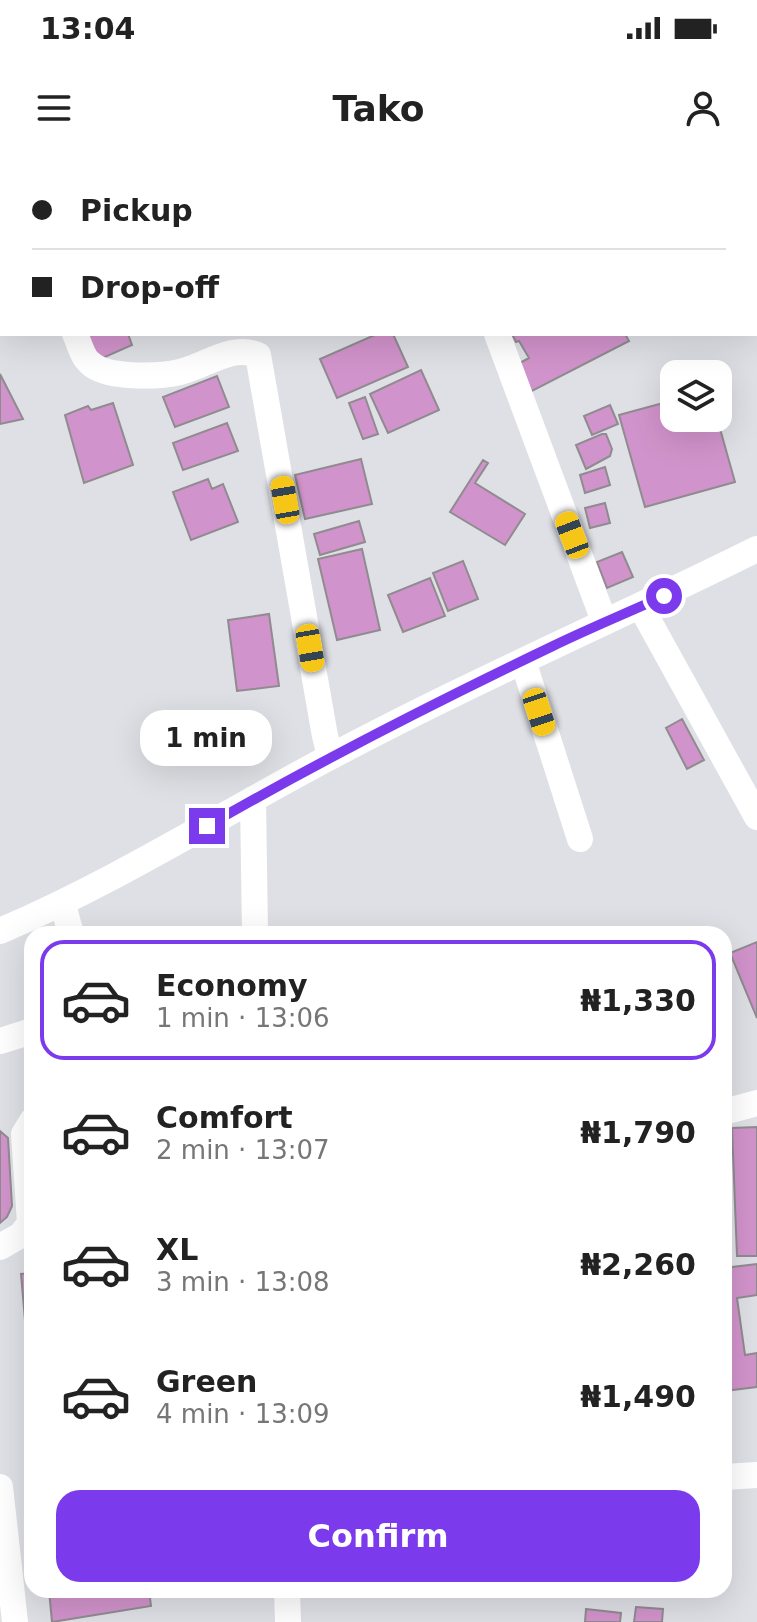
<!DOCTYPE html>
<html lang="en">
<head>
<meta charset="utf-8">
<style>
  body { margin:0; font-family:"DejaVu Sans",sans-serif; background:#f2f2f2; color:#222; height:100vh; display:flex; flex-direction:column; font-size:30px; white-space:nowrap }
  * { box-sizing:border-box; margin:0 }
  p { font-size:26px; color:#767676 }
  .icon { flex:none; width:44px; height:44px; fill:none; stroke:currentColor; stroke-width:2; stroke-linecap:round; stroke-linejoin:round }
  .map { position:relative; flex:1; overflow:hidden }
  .sheet { position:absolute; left:24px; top:766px; width:708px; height:672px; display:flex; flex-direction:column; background:#fff; border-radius:24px; box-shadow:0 8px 32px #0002 }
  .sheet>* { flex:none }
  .top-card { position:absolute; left:0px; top:0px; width:758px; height:176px; box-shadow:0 8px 32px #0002; display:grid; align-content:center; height:176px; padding:0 32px; background:#fff }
  .tools { position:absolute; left:660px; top:200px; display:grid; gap:16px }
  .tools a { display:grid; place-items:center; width:72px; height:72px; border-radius:16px; background:#fff; box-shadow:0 8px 32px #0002; font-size:40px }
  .end { position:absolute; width:36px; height:36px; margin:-18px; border:10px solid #7c3aed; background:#fff; box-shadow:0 0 0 4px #fff }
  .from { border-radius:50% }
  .bubble { position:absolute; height:56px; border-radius:24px; background:#fff; box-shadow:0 8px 32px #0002; font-size:26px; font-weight:600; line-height:56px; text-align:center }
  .car { position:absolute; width:24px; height:48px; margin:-24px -12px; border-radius:10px; box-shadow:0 0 6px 2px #0007; background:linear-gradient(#f5c518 24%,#345 0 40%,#f5c518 0 76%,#345 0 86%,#f5c518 0) }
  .top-card b { display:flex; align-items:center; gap:28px; height:76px; font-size:30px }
  .top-card b+b { border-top:2px solid #e0e0e0 }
  .top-card i { width:20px; height:20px; background:#222 }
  ul { padding:14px 0 0; list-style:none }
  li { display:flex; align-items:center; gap:24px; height:120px; margin:0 16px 12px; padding:0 16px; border:4px solid transparent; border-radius:24px }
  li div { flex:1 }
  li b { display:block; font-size:30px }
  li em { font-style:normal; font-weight:600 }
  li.on { border-color:#7c3aed }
  li>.icon { width:72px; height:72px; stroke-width:1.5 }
  .action { display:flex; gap:16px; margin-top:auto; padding:16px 32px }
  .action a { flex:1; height:92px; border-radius:24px; background:#7c3aed; color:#fff; font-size:32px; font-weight:600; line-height:92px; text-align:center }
  .status { display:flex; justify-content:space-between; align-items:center; height:56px; padding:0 40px; background:#fff; direction:ltr }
  .status svg { height:22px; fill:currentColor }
  header { display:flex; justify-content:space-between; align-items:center; height:104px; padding:0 32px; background:#fff; font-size:36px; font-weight:600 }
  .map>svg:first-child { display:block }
  .building { fill:#d193cb; stroke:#8f8b8f; stroke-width:2 }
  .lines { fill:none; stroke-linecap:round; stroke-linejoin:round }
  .minor { stroke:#fff; stroke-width:26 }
  .route { stroke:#7c3aed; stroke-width:10 }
</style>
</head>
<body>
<div class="status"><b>13:04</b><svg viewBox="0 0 49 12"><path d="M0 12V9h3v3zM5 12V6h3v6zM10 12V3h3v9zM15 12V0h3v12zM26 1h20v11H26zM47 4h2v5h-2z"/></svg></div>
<header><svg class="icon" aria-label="menu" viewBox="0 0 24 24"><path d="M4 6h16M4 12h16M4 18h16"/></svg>Tako<svg class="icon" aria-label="person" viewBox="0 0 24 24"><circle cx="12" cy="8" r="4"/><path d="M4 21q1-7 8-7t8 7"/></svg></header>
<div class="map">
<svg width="757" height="1462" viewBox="0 0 757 1462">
  <rect width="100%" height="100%" fill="#dee0e5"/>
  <path class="building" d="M0,0L36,2H2V53Z
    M86,174H128L132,185L96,201Z
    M377,174H393L408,207L337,238L320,199Z
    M512,174H625L629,181L530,232L516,205L529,198L519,181L516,182Z
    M421,210L439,250L388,273L370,234Z
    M0,214L23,259L0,264Z
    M217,216L229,247L175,267L163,237Z
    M365,237L378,274L363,279L349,243Z
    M674,240V258H717L735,322L645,347L619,255Z
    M113,243L133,305L84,323L65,255L88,246L91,250Z
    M610,245L618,264L592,275L584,256Z
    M227,263L238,291L183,310L173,283Z
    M602,274H606L612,289L610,296L586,309L576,285Z
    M361,299L372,344L305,359L295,315Z
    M483,300L488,303L475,323L525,354L505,385L450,352Z
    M605,307L610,325L585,333L580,315Z
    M208,319L212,329L223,324L238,362L191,380L173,332Z
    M605,343L610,363L590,368L585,348Z
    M359,361L365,382L320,395L314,374Z
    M362,389L380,470L337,480L318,399Z
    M622,392L633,417L607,428L597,402Z
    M463,401L478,439L448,451L433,413Z
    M430,418L445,456L403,472L388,435Z
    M269,454L279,526L237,531L228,460Z
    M682,559L704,600L687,609L666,568Z
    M757,782V858L730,793Z
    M757,967V1096H737L732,968Z
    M0,971L8,978L12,1046L7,1057L0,1063Z
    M757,1104V1135L737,1138L745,1195L757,1193V1227L724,1231V1108Z
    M32,1113V1241L21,1114Z
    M49,1430H149L151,1446L52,1462Z
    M636,1447L663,1449L662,1462H634Z
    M586,1449L621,1453L620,1462H585Z"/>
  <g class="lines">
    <path class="minor" d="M715,2L719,0
      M75,174C79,182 82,196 89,202C105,219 158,217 180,212C206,206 231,184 258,195L325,576L330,596
      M497,174L604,461
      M641,447L757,657
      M523,501L580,679
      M253,639L255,774
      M63,745L71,774
      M0,771C117,721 220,655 332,596C471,522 616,459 757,389
      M0,881L32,871
      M724,952L757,943
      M0,1087L21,1075L30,1063L24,974L32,961
      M724,1317L757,1315
      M0,1327L15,1462
      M287,1430L288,1462"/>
  </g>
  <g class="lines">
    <path class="route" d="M207,666C320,601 436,542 553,486C590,468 627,453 664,436"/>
  </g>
</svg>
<div class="tools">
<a><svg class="icon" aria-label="layers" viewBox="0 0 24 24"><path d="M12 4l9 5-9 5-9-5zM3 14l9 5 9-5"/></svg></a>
</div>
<i class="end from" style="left:664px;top:436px"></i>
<i class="end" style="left:207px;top:666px"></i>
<div class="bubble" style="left:140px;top:550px;width:132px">1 min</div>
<i class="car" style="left:285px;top:340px;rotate:350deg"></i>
<i class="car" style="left:572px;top:375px;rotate:339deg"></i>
<i class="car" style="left:310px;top:488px;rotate:170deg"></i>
<i class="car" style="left:539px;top:552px;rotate:162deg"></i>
<div class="top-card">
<b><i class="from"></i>Pickup</b>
<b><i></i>Drop-off</b>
</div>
<section class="sheet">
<ul>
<li class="on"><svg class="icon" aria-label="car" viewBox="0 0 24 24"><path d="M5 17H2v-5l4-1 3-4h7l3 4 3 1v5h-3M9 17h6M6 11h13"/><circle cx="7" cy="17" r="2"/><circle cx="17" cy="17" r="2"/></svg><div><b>Economy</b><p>1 min · 13:06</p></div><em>₦1,330</em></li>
<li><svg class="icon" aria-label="car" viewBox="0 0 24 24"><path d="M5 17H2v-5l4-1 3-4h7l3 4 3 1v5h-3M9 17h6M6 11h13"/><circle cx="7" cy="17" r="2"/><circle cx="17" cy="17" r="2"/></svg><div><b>Comfort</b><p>2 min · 13:07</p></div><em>₦1,790</em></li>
<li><svg class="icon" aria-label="car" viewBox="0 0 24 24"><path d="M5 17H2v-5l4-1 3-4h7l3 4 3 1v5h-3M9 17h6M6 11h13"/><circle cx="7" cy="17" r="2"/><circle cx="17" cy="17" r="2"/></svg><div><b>XL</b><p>3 min · 13:08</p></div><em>₦2,260</em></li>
<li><svg class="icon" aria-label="car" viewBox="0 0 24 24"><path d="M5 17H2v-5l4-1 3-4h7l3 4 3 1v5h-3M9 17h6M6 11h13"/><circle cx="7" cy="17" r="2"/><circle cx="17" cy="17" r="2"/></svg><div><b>Green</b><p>4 min · 13:09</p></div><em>₦1,490</em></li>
</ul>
<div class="action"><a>Confirm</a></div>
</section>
</div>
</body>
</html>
